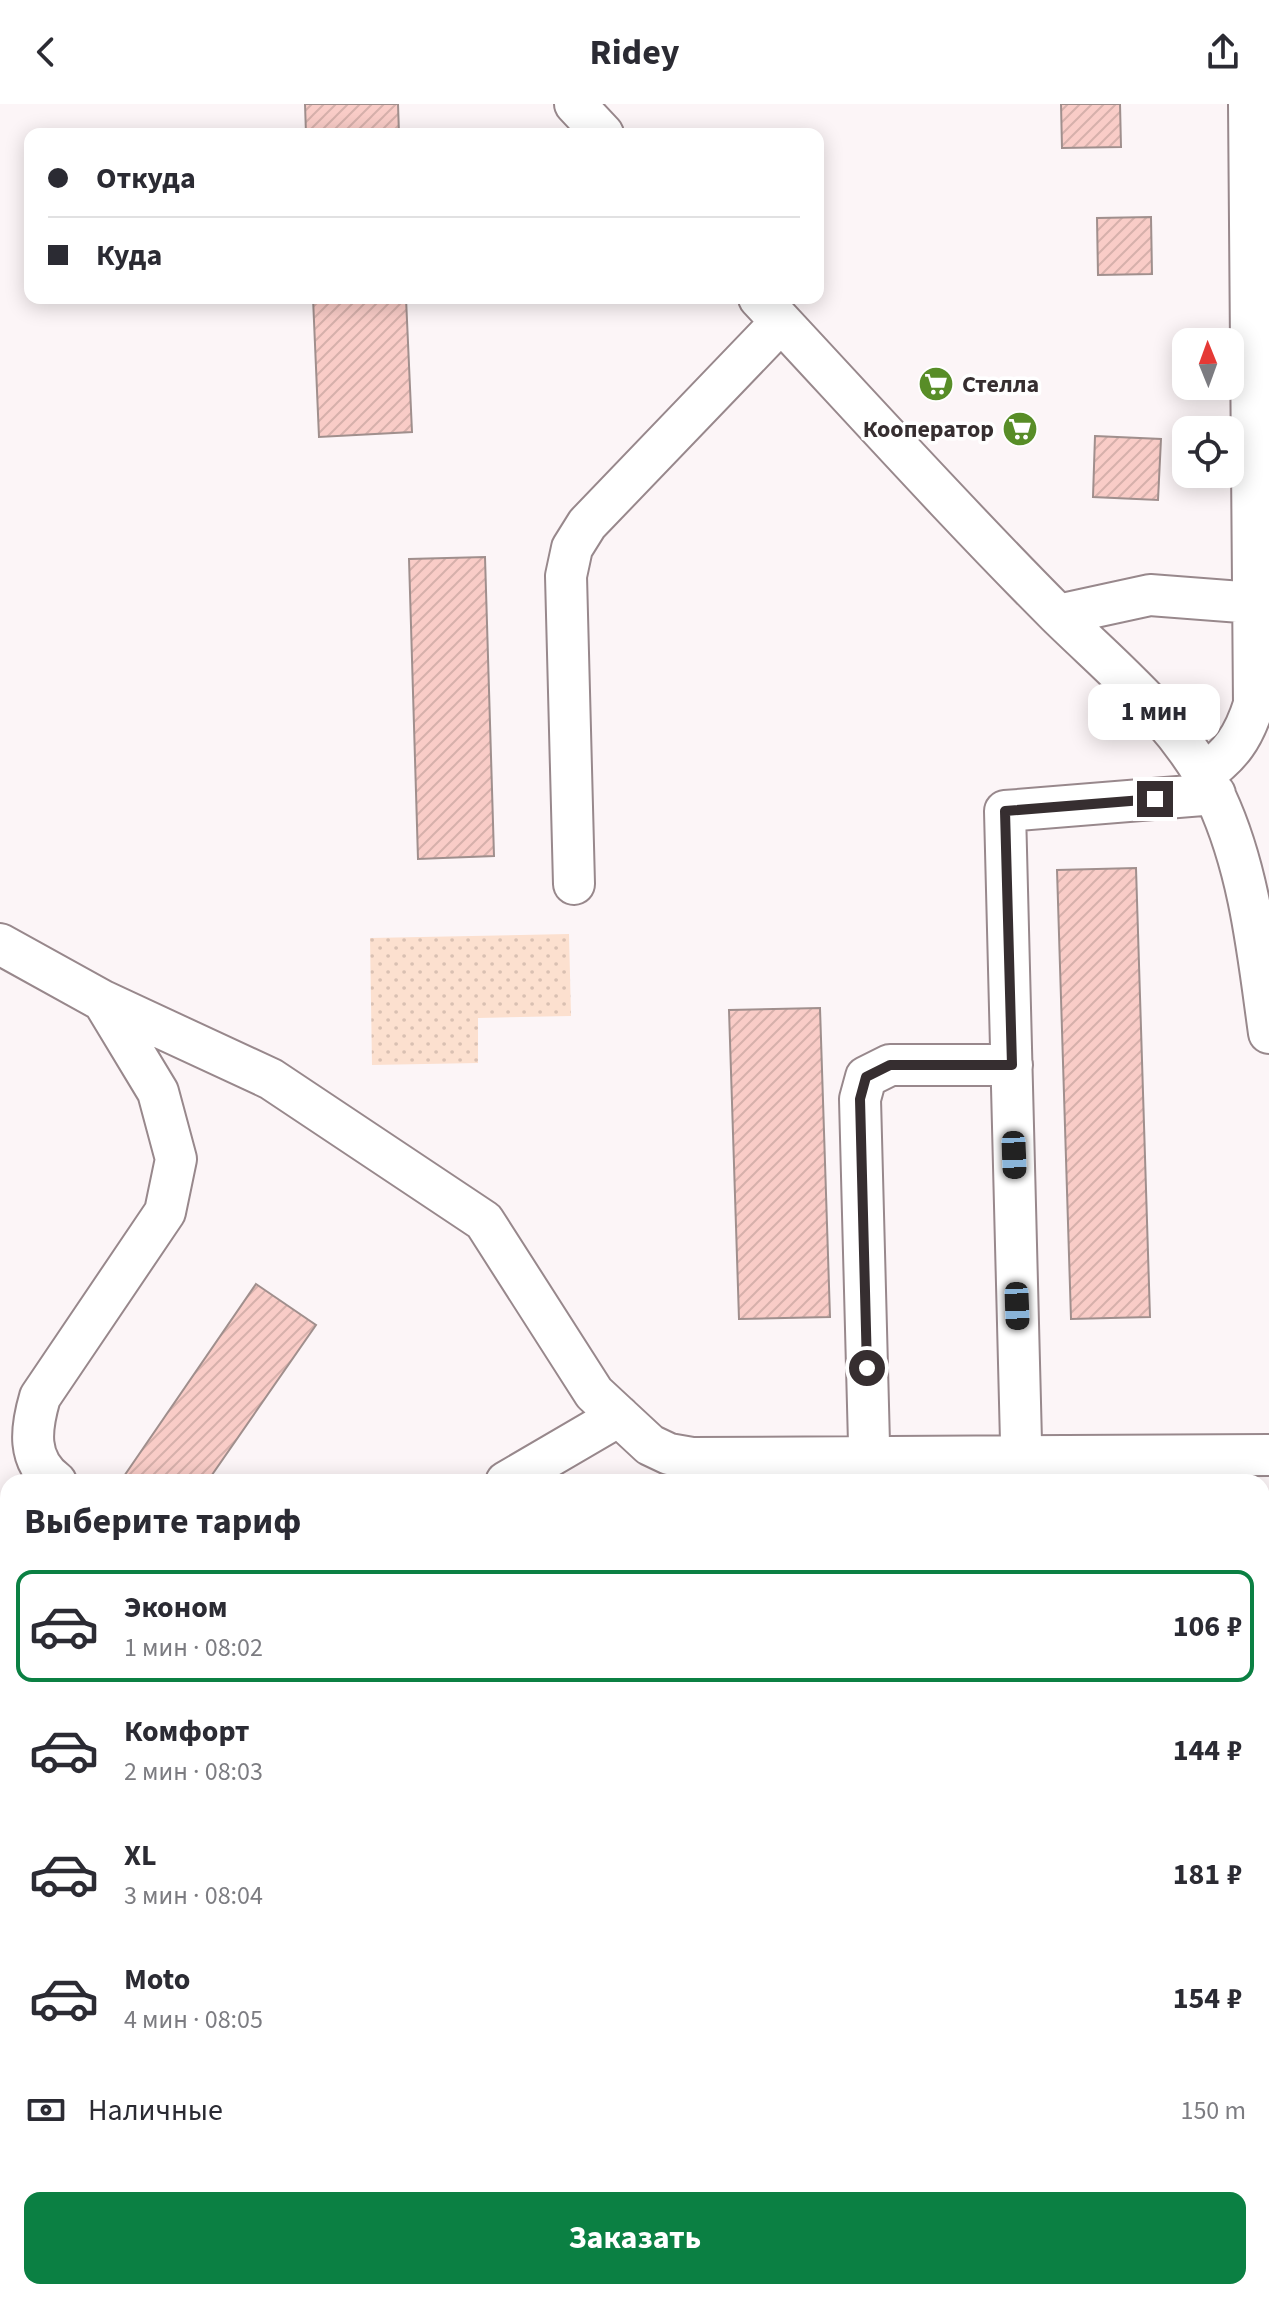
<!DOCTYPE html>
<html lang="ru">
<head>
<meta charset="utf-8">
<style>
  body { margin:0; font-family:"Source Sans 3",sans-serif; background:#f2f2f3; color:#2b2b33; height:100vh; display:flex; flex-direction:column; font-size:30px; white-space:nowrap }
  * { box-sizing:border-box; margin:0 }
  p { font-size:26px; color:#7c7c81 }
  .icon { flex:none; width:44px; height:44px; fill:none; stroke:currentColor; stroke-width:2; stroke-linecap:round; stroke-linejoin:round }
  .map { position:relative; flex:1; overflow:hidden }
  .details { position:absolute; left:0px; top:1370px; width:1270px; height:826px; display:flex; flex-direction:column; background:#fff; border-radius:24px 24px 0 0; box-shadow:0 4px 20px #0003 }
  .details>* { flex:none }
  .top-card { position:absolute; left:24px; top:24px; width:800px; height:176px; border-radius:16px; box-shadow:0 4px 20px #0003; display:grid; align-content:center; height:176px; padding:0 24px; background:#fff }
  .needle { width:52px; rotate:359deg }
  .controls { position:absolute; left:1172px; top:224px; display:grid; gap:16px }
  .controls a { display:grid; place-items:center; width:72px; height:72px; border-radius:16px; background:#fff; box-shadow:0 4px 20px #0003; font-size:40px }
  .end { position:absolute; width:36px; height:36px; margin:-18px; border:10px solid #362e30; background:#fff; box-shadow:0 0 0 4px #fff }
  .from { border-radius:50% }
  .bubble { position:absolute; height:56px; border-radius:16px; background:#fff; box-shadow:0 4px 20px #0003; font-size:26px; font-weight:700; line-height:56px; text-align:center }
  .car { position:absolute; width:24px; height:48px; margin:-24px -12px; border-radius:10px; box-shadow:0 0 6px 2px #0007; background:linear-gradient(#222 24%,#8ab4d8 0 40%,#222 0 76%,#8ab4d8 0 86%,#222 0) }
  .top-card b { display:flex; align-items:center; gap:28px; height:76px; font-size:30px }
  .top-card b+b { border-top:2px solid #e1e1e2 }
  .top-card i { width:20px; height:20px; background:#2b2b33 }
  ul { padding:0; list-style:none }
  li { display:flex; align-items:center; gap:24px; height:112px; margin:0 16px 12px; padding:0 8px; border:4px solid transparent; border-radius:16px }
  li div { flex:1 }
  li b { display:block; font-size:30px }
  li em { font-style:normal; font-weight:700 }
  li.on { border-color:#0b8043 }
  li>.icon { width:72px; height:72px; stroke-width:1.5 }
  h2 { padding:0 24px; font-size:36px; line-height:96px }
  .pay { display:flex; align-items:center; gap:20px; height:88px; padding:0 24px; font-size:30px }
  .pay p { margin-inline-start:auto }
  .button { display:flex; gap:16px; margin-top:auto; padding:16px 24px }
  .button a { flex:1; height:92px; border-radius:16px; background:#0b8043; color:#fff; font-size:32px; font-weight:700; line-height:92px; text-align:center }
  header { display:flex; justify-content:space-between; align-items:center; height:104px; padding:0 24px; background:#fff; font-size:36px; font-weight:700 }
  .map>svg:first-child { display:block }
  .industrial { fill:url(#industrial-grid) }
  .grass { fill:url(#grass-dots) }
  .building { fill:url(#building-hatch); stroke:#a08f8d; stroke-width:2 }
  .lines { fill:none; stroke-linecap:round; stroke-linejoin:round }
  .minor-casing { stroke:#98888c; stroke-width:44 }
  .path { stroke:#a29a9c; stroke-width:5; stroke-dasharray:4 4; stroke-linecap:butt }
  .minor { stroke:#fff; stroke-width:40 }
  .route { stroke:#362e30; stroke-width:10 }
  .labels { text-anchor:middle; stroke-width:7; stroke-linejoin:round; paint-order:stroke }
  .poi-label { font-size:24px; font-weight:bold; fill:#362e30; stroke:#fff; text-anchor:start }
</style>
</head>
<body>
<header><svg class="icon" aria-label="back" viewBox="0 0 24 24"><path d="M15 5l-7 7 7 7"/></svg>Ridey<svg class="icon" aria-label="share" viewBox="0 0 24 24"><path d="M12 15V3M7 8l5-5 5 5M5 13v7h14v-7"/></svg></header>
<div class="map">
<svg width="1269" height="2195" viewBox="0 0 1269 2195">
  <defs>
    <pattern id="industrial-grid" width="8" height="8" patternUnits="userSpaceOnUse" patternTransform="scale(2)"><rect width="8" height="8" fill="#ffe9ef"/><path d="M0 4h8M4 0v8" fill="none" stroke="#dbc8cd"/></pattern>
    <pattern id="grass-dots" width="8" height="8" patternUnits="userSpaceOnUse" patternTransform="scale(2)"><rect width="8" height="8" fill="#fce0cf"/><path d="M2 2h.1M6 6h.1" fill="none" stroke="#d9c0b2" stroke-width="1.8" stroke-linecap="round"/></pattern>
    <pattern id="building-hatch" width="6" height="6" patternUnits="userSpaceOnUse" patternTransform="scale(2)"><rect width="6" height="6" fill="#f9ccc7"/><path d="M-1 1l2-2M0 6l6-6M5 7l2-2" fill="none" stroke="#d6b0ab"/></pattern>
  </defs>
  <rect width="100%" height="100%" fill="#fcf5f7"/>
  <path class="industrial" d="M1269,1859V2195H1107L1110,2188H1262V1873Z"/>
  <path class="grass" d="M569,830L571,912L478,914V959L372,961L370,834Z"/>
  <path class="building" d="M305,0H398L399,30H306Z
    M1061,0H1120L1121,43L1062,44Z
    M1151,113L1152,170L1098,171L1097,114Z
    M313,194H406L412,328L319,333Z
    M1095,332L1161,335L1158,396L1093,393Z
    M485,453L494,752L418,755L409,455Z
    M1136,764L1150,1213L1071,1215L1057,766Z
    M820,904L830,1213L739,1215L729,906Z
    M256,1180L316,1221L207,1378H120Z"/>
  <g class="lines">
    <defs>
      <path id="minor" d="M575,0L603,30
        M759,194C858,300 956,409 1058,511C1114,566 1183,621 1216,694C1250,767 1258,850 1269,929
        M1058,511L1150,491L1254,499
        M1202,671C1231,652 1244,632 1254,600L1249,0
        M574,780L566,472L572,444L587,420L781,218
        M0,840L103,897L271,975L484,1117L594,1289L650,1341L669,1350L692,1354L1269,1351
        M1022,1377L1005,707L1215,690
        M56,1378C26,1356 31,1324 40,1293L165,1108L176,1055L158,988L103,897
        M506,1378L619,1312
        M870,1378L860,995L866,973L890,961H1012
        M1262,1720L1269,1705
        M283,2188L284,2195
        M373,2188V2195
        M814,2188V2195
        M1033,2195L1036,2188"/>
    </defs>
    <use href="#minor" class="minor-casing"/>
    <path class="path" d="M1262,1829L1269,1835
      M1262,1997L1269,2004
      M1262,2135L1269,2143
      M1208,2188L1213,2195"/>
    <use href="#minor" class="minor"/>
  </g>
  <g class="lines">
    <path class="route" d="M867,1264L860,995L866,973L890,961H1012L1005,707L1155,695"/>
  </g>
  <defs>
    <symbol id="supermarket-disc" viewBox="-11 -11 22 22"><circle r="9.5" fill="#588d27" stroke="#fff"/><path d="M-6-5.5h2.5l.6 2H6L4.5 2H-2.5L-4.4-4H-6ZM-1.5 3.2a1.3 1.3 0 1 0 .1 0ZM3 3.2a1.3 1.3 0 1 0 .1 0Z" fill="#fff"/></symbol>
  </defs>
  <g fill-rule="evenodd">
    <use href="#supermarket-disc" x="916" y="260" width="40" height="40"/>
    <use href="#supermarket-disc" x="1000" y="305" width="40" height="40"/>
  </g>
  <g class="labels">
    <g class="poi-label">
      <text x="962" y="288">Стелла</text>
      <text x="994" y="333" text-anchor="end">Кооператор</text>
    </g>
  </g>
</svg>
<div class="controls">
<a><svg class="needle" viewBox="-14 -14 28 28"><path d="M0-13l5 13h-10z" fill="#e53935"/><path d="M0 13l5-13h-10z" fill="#7c7c81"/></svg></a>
<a><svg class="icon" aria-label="locate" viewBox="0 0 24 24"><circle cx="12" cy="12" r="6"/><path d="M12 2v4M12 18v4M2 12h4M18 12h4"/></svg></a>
</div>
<i class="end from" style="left:867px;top:1264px"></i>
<i class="end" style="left:1155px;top:695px"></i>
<div class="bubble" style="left:1088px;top:580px;width:132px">1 мин</div>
<i class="car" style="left:1014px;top:1051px;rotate:178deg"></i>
<i class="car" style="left:1017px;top:1202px;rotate:178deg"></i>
<div class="top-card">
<b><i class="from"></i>Откуда</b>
<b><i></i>Куда</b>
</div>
<section class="details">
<h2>Выберите тариф</h2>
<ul>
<li class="on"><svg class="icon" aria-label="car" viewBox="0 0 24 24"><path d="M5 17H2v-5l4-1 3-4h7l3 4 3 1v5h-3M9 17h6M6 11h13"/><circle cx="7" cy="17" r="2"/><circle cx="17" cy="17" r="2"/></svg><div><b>Эконом</b><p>1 мин · 08:02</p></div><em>106 ₽</em></li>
<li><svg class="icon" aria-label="car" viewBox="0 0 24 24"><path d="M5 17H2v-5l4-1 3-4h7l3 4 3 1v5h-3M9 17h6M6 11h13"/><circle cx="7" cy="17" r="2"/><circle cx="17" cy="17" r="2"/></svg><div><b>Комфорт</b><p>2 мин · 08:03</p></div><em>144 ₽</em></li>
<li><svg class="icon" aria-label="car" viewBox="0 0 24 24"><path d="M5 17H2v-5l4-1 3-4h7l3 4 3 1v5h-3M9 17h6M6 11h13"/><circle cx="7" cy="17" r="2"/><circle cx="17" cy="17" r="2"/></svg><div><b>XL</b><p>3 мин · 08:04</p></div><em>181 ₽</em></li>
<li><svg class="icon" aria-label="car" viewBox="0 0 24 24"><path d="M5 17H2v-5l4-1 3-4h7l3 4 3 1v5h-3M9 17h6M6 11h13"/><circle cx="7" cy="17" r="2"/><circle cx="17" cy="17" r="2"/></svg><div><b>Moto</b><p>4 мин · 08:05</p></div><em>154 ₽</em></li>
</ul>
<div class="pay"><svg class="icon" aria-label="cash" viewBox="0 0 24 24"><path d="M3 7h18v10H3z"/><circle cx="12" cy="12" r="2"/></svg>Наличные<p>150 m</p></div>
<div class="button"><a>Заказать</a></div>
</section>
</div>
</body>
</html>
